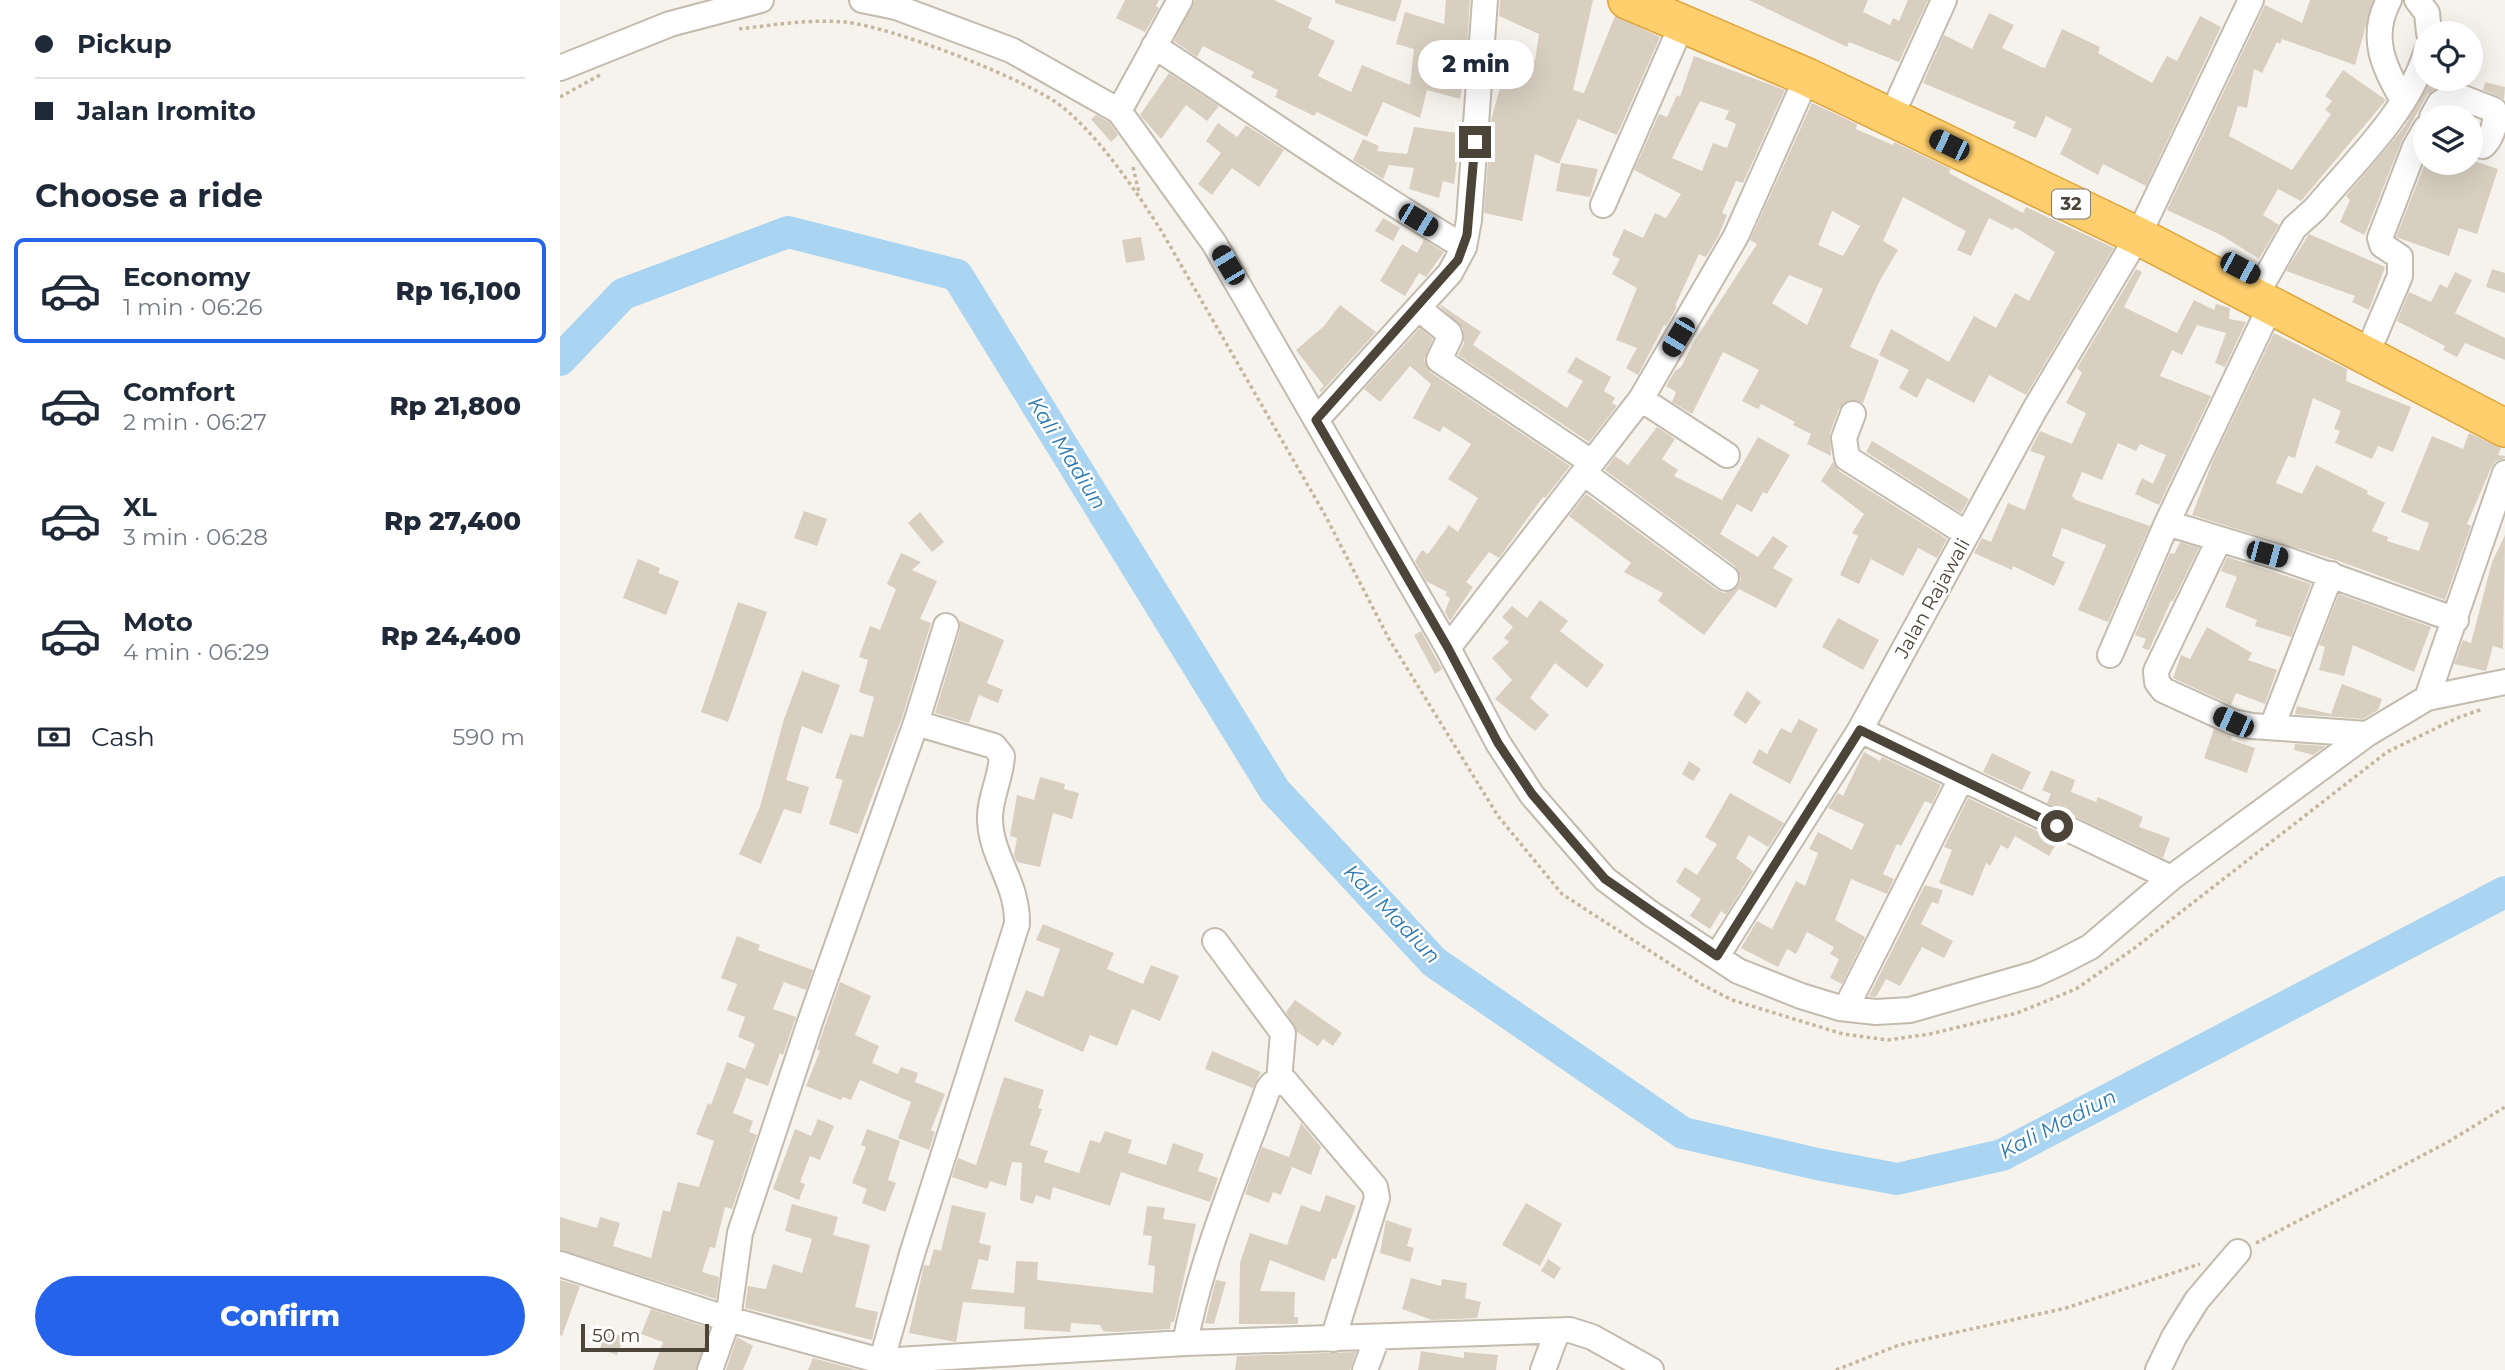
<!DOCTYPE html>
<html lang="en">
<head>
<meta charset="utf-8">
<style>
  body { margin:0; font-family:Montserrat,sans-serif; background:#f2f2f3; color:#1f2937; height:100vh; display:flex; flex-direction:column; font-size:26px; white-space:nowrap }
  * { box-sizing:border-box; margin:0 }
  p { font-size:23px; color:#747a83 }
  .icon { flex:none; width:38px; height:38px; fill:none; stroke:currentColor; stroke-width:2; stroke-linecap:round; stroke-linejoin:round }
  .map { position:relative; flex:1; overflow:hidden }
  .panel { display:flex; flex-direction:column; background:#fff; width:560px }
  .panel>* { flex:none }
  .top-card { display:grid; align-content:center; height:154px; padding:0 35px; background:#fff }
  .tools { position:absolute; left:1853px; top:21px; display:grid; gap:14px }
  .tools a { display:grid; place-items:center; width:70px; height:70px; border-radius:50%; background:#fff; box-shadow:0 7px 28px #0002; font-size:35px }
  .scale { position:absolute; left:21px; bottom:18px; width:128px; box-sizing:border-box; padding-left:7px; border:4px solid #4b4439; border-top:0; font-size:19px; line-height:24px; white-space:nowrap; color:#4b4439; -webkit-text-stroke:5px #fff; paint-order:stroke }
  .end { position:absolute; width:32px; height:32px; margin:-16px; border:9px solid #4b4439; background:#fff; box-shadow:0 0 0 4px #fff }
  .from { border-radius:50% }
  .bubble { position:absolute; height:49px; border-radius:24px; background:#fff; box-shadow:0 7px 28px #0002; font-size:23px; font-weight:800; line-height:49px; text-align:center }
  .car { position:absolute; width:21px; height:42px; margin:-21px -10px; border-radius:9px; box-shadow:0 0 5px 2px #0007; background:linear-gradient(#222 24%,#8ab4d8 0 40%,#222 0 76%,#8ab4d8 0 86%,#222 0) }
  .top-card b { display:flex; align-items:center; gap:24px; height:66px; font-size:26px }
  .top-card b+b { border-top:2px solid #e0e1e3 }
  .top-card i { width:18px; height:18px; background:#1f2937 }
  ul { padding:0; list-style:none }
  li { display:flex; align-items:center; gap:21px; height:105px; margin:0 14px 10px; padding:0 21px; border:4px solid transparent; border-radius:10px }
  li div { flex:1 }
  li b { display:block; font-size:26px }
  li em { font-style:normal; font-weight:800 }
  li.active { border-color:#2563eb }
  li>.icon { width:63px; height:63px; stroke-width:1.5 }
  h2 { padding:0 35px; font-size:32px; line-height:84px }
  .pay { display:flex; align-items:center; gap:18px; height:77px; padding:0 35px; font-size:26px }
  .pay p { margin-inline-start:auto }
  .button { display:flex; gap:14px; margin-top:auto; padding:14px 35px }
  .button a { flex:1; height:80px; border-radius:42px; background:#2563eb; color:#fff; font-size:28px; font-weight:800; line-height:80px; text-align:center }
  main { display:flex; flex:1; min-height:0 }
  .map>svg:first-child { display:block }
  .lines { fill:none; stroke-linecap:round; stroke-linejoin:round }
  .river { stroke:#a9d4f2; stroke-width:32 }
  .building { fill:#d8cfc1; fill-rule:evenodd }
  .minor-casing { stroke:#c2bbae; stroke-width:28 }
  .highway-casing { stroke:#e0a43c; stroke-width:40 }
  .path { stroke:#c4b79f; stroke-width:3.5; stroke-dasharray:3.5 3.5; stroke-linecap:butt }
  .minor { stroke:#fff; stroke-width:24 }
  .highway { stroke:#ffcf6e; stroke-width:37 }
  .route { stroke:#4b4439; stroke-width:9 }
  .labels { text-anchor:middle; stroke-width:5; stroke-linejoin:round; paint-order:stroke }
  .shield { fill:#fff; stroke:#817c74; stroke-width:2 }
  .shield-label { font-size:18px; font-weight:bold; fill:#4b4439 }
  .street-label { font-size:19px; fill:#4b4439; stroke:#fff }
  .water-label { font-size:21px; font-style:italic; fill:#2e7ab2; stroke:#fff }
</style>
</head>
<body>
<main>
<section class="panel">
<div class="top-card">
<b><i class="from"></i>Pickup</b>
<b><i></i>Jalan Iromito</b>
</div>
<h2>Choose a ride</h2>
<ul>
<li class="active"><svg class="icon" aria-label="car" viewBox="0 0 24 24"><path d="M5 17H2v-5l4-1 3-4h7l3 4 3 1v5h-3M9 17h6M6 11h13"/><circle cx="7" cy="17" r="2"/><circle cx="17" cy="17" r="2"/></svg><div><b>Economy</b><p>1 min · 06:26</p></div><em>Rp 16,100</em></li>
<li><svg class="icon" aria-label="car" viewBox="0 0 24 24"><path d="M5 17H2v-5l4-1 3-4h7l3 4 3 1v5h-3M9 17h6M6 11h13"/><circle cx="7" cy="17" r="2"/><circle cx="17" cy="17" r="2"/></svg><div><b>Comfort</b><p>2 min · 06:27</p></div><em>Rp 21,800</em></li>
<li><svg class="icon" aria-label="car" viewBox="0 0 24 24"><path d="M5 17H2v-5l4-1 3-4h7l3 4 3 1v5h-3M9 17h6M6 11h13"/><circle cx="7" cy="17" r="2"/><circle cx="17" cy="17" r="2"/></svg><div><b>XL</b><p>3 min · 06:28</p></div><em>Rp 27,400</em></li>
<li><svg class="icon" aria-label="car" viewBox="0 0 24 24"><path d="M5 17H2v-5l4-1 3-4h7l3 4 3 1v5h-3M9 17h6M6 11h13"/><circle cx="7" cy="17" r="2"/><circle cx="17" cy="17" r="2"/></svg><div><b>Moto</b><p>4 min · 06:29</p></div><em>Rp 24,400</em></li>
</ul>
<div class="pay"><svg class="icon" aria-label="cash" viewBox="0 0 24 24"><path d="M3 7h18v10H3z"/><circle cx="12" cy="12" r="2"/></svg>Cash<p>590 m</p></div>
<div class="button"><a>Confirm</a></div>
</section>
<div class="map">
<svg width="1945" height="1370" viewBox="0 0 1945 1370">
  <rect width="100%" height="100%" fill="#f6f3ec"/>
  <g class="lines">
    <path class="river" d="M0,360L63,294L228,232L397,275L715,791L874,962L1123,1133L1257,1164L1337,1179L1442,1155L1945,892"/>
  </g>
  <path class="building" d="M565,0H599L596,6L599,8L585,32L556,18Z
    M635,0H714L752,18L748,28L775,41L758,76L791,92L802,65L850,85L854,49L836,44L845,12L884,24L886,0H910L907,49L887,47L880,72L904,78L900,99L867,90L860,118L823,102L807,137L757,112L754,116L715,97L718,90L691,77L694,72L643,46L637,57L614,41Z
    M775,0H842L835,22L775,3Z
    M940,0H1033L1013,90L1024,93L1055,16L1100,37L1057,135L1018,119L999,164L975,154L962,221L924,213L931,120L942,81L934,78L936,58L961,66L963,57L975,60L979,34L939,16Z
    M1189,0H1308L1303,12L1330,25L1333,18L1339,21L1348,0H1368L1339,62L1289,42L1287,47Z
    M1750,0H1813L1795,65L1722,39L1720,44L1717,42L1702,73L1694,69L1687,108L1678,106L1669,136L1732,170L1771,114L1765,110L1772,101L1765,96L1783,70L1826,100L1741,201L1718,189L1703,215L1719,225L1699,259L1661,235L1607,210L1705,5L1742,23Z
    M1429,13L1454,25L1442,48L1481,67L1485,68L1502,29L1540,47L1538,53L1592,83L1607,56L1617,61L1640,16L1661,27L1586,186L1543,164L1538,175L1500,154L1512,129L1486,116L1476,138L1453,128L1456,122L1363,83L1384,35L1412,49Z
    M1134,56L1225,90L1183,183L1176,181L1162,213L1167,215L1158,237L1146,257L1139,254L1115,306L1117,307L1106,326L1104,325L1078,375L1066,368L1077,348L1056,340L1077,288L1052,274L1060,259L1052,255L1064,229L1083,238L1095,213L1106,218L1121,194L1074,170L1099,114L1107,117L1117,95L1120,97ZM1140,101L1169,111L1165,119L1176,124L1167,148L1153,143L1142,171L1112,158Z
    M609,73L659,106L647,121L626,105L601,139L580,115Z
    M1872,79H1888L1867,95L1842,140L1807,229L1804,235L1780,222L1790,200L1786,196L1845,126Z
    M1925,82L1945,87L1944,99L1923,90Z
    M1252,103L1297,124L1296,129L1333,145L1334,142L1391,169L1389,173L1463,213L1466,207L1554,248L1466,395L1429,375L1414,403L1367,378L1357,398L1339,388L1349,370L1319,355L1331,329L1389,362L1414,316L1436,328L1455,293L1469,301L1495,252L1455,227L1453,230L1429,218L1411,256L1397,250L1406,231L1343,197L1323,241L1338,250L1319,282L1290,347L1319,360L1303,403L1290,400L1279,409L1270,433L1271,456L1247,444L1251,434L1233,425L1235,422L1201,404L1198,409L1182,401L1199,370L1163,352L1132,414L1112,402L1116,392L1106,386L1115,371L1121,367L1135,340L1197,244L1190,240ZM1272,211L1300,226L1283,256L1258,245ZM1229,275L1263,289L1247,325L1212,303Z
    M536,115L549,122L558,135L551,142L531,119Z
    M658,123L677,137L686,125L724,150L699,187L672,168L652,195L638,184L661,153L646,141Z
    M854,127L897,133V138L900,139L894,184L883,181L879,198L849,189L854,168L829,165L823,179L793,160L803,139L819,146L817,151L847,154Z
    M1911,160L1938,169L1917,234L1899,228L1889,256L1836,237L1866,161L1911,163Z
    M1001,163L1038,169L1030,197L996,191Z
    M823,218L840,228L833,241L815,231Z
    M1749,234L1825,267L1809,310L1792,302L1795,296L1726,271Z
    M581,237L585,260L566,263L562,240Z
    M864,240L884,252L866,277L859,273L845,296L820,281L842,244L857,253Z
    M1576,269L1582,272L1564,307L1617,333L1634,300L1654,310L1656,304L1670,308L1669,319L1686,322L1665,367L1655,363L1666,333L1637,325L1622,355L1612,350L1600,376L1651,396L1599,505L1575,494L1582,478L1593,484L1606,455L1580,444L1576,451L1558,443L1542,480L1522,472L1512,496L1516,500L1590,526L1548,622L1518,610L1546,545L1502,528L1492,556L1505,562L1494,586L1453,566L1452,570L1414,553L1422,538L1431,542L1448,503L1465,510L1485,456L1470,451L1480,431L1512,444L1526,413L1506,403L1522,373L1517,368Z
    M1932,269L1945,273V293L1926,287Z
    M1895,272L1912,280L1895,313L1945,338V360L1905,343L1897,357L1883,350L1885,346L1837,321L1849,292L1871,302L1880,284L1887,288Z
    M780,305L816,332L761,392L759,390L764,386L736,350L764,326Z
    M881,305L921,332L913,345L1007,408L1023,381L1007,372L1016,357L1051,377L1044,391L1055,398L1052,403L1057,406L1029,442L898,355L904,343L903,329L880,306Z
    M860,328L873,339L864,360L870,372L1010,466L985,498L983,497L939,558L929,552L906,582L913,587L890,621L885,612L890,598L885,595L887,592L866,581L855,561L862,550L868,554L889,525L898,532L918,498L888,479L911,444L883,426L880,432L853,418L871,384L850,366L820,402L804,389Z
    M1714,333L1787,369L1786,381L1851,407L1833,452L1818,446L1812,459L1775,443L1780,431L1774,429L1781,411L1753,398L1735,458L1728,456L1716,483L1742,494L1756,465L1808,491L1807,494L1825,503L1812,531L1828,537L1827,541L1859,551L1869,523L1841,512L1872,436L1903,449L1909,433L1941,448L1938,455L1945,456V458L1936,461L1931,468L1907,524L1911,526L1885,600L1776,560L1632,515L1654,458Z
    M1097,427L1115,439L1102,459L1118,470L1114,476L1162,500L1198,437L1230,455L1207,494L1203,492L1192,512L1177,504L1160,534L1198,557L1213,536L1228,546L1213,568L1233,579L1216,608L1179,589L1144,635L1098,601L1103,593L1064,572L1071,563L1009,516L1026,494L1157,590L1165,593L1177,587L1181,579L1175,566L1045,470L1055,456L1068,465Z
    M1312,441L1409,499L1401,513L1306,452Z
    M1273,462L1279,471L1387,539L1377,558L1358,548L1343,576L1311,559L1299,584L1280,575L1298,536L1292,533L1304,514L1261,481Z
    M244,511L267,519L257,546L234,538Z
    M360,512L384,542L372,552L348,523Z
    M1945,535L1943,649L1933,646L1926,671L1894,664L1903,640L1911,643L1932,562Z
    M1620,542L1639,548L1613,601H1611L1589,650L1582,648L1586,639L1575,635L1610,553L1614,554Z
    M341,553L361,562L352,570L377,581L360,619L371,623L342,718L298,834L269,824L283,780L275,778L290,734L303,737L314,697L299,692L308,660L299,657L310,626L320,630L336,589L327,584Z
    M1667,557L1751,584L1731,637L1695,626L1697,620L1665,607L1677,577L1661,571Z
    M78,559L100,568L98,573L119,581L106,615L63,598Z
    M1779,594L1871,627L1854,672L1793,645L1784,676L1759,670L1765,647L1759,645Z
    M980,600L1008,621L1000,631L1044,665L1027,688L995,663L970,698L989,715L975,731L935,699L952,680L932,658L949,642L944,638L953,627L942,617L952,606L967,618Z
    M178,602L207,612L168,722L141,712Z
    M1278,618L1319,640L1303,670L1262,647Z
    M400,621L444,640L427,683L443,690L438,703L419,695L409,723L375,713L400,630Z
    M1647,627L1692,653L1688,660L1717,670L1705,704L1676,693L1671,705L1613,678L1621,655L1630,659Z
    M861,631L882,669L875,674L854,635Z
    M242,671L280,685L262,734L242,726L226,780L249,787L241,814L224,809L201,864L179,854L200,807L224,719Z
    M1782,684L1822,699L1818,710L1803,719L1735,714L1737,706L1771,714Z
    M1187,691L1201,702L1186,724L1173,715Z
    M1239,719L1258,729L1230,784L1192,763L1199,749L1207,754L1221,728L1231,733Z
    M1654,729L1672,737L1671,740L1695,748L1687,773L1644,758Z
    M1735,744L1766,746L1753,755L1734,750Z
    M1304,752L1320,761L1322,757L1381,785L1372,804L1365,801L1341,846L1337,844L1323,874L1334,879L1327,894L1291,879L1275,920L1305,937L1282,984L1270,978L1279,959L1270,954L1274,947L1247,932L1236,954L1227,949L1218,967L1181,948L1197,921L1212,929L1236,881L1245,886L1258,853L1249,849L1258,832L1292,850L1304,824L1268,808L1278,793L1283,796Z
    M1432,753L1471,772L1462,790L1423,772Z
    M1129,761L1141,769L1133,781L1122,774Z
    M1491,770L1515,780L1511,792L1536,802L1538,797L1583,817L1579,827L1610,838L1603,858L1487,803L1491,794L1482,790Z
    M480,777L505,784L504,789L519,793L512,819L493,813L480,867L457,862L454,855L457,838L450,836L457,795L474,800Z
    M1170,793L1224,823L1208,847L1189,835L1176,858L1193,871L1166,915L1161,911L1150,929L1130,916L1141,899L1116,882L1125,867L1137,875L1157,844L1145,837Z
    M1408,798L1498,841L1489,856L1455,836L1448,849L1441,845L1430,866L1426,863L1413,896L1379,883L1392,850L1384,847Z
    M1365,885L1383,890L1378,904L1372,902L1361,924L1393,941L1384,958L1362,947L1340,986L1326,979L1316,997L1309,996Z
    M483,924L554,953L547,969L583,984L591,965L619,976L600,1021L572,1009L557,1046L530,1035L523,1052L454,1021L466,990L483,997L500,949L476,940Z
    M177,936L200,945L198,950L253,970L246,990L224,982L213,1009L236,1017L223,1055L220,1053L208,1086L186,1078L173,1113L193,1121L189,1132L197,1135L172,1209L165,1207L155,1248L150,1247L142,1272L159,1277L156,1299L0,1250V1217L37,1228L40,1217L60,1223L53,1246L91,1258L103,1210L110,1212L118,1182L139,1187L154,1141L136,1134L148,1103L151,1105L167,1062L185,1069L195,1044L178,1037L185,1017L167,1010L177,984L161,978Z
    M280,982L311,996L295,1035L319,1046L312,1063L338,1074L341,1067L358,1073L355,1082L385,1094L371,1130L375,1132L369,1150L338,1138L351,1102L300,1080L291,1100L283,1097L281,1100L246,1086L260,1051L257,1049Z
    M735,1000L782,1033L773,1046L763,1039L758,1046L737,1032L726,1012Z
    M652,1051L701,1072L693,1088L645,1069Z
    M444,1077L484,1090L478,1108L482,1109L470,1145L488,1151L484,1162L519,1173L530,1140L540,1143L545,1131L572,1140L568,1153L606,1165L613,1143L644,1154L638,1171L658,1178L650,1202L561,1172L550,1206L493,1187L490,1200L476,1195L473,1204L460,1200L462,1163L452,1162L446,1186L430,1181L427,1189L392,1177L398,1158L416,1165Z
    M258,1119L274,1126L260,1160L250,1156L240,1182L245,1184L239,1200L213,1189L235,1129L251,1136Z
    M741,1123L761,1147L751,1175L732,1167L721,1195L713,1192L709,1203L685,1194L702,1147L729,1157Z
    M307,1129L340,1141L328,1180L336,1183L325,1212L302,1203L307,1189L292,1183L306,1147L301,1145Z
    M766,1195L796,1206L776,1259L772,1258L764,1281L710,1260L700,1291L735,1292L734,1317H738V1324H679L680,1263L690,1233L727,1245L741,1205L760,1212Z
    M966,1203L1002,1224L980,1266L942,1245Z
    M232,1204L278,1217L273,1235L310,1245L295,1307L318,1312L312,1340L185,1308L188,1286L206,1289L213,1264L242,1273L252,1239L225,1231Z
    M392,1205L426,1213L419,1243L431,1246L428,1261L419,1259L411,1289L454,1293L456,1261L478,1262L477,1280L593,1293L595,1266L588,1265L592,1236L583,1235L587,1206L605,1208L603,1219L636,1224L614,1322H611L610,1329L555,1332L543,1331L540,1325L511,1323L510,1332L464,1329L465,1307L403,1302L396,1342L349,1333L364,1265L369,1266L374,1249L381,1251Z
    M826,1220L852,1229L847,1246L854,1248L850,1262L820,1253Z
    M988,1259L1001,1268L994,1279L981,1271Z
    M851,1278L881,1286L882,1279L907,1283L905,1298L921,1302L917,1318L872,1320L842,1309Z
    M0,1280L20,1286L2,1336L0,1335Z
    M656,1280L666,1282L654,1324L645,1323Z
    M91,1309L149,1328L136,1370H93L103,1342L81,1334Z
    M46,1331L64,1337L57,1355L40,1349Z
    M177,1337L193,1346L183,1370H166Z
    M861,1351L904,1358V1352L938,1355L936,1370H858Z
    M796,1352L790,1370H675L677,1356Z
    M253,1358L298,1370H248Z"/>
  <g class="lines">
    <defs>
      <path id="minor" d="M302,0L336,7L451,50L559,111L654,243L888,648L938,743L972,795L1045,879L1090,913L1178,971L1241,996L1280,1008L1316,1012L1350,1010L1475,974L1501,962L1530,947L1611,878L1807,734L1867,698L1945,473
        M1829,0C1809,37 1824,68 1843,100
        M1857,0L1867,13L1869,33
        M594,46C697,113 798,184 904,247
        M0,68L110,24L201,0
        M1340,97L1384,0
        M559,111L620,0
        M1872,117L1880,103L1893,94L1934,110C1938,121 1931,139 1923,146L1911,143
        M1043,205L1122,24
        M1704,281L1734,228L1755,209C1794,162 1847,114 1866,53
        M858,308L889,333L890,337L879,360L1031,462
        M1814,337L1840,276V257L1822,245L1820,238L1855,147L1866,128
        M1081,399L1167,455
        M1293,414L1284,438L1287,458L1407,534
        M756,420L890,273L904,247L909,220L925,0
        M1025,474L1166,578
        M1607,523L1725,559L1896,620
        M1659,540L1596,671L1597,682L1603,690L1673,722L1692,726L1807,734
        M888,648L1081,399L1176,236L1247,77
        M1550,655L1607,523L1710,307
        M1867,698L1945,682
        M1712,727L1771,574
        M1300,730L1611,878
        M655,941L723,1033L719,1081
        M1157,956L1300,730L1475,409L1578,236L1691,0
        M1286,1008L1401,779
        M0,1264L168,1319L321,1361L625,1343L1010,1330L1032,1337L1091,1370
        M625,1343C642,1256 678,1173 708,1089L712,1084L725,1081L815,1187L817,1198L773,1339
        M150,1370L168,1319L180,1233L250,1022L356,723L386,626
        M319,1370L352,1254L457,924C458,883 431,857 430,820C429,799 441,778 442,756L434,746L356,723
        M805,1370L817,1338
        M983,1370L997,1332
        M1598,1370L1614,1337L1637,1300L1678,1252"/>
      <path id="highway" d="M1067,0L1247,77L1578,236L1945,428"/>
    </defs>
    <use href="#minor" class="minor-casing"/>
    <use href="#highway" class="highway-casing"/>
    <path class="path" d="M179,29C213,25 250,19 285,22C332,27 454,75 494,101C533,127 577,192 602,232L765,515L829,639L938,816L1002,894L1141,984L1172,1000L1283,1034L1328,1040L1370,1034L1457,1013L1516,989L1572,950L1827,752L1897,718L1923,709
      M0,97L40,75
      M573,167L579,193
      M1696,1243L1888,1142L1945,1107
      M1276,1370L1339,1345L1506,1308L1640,1264"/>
    <use href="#minor" class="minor"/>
    <use href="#highway" class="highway"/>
  </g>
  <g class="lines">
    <path class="route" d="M915,142L907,235L898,260L756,420L888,648L938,743L972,794L1045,879L1157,956L1300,730L1497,826"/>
  </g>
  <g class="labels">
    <rect class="shield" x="1492" y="189.5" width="38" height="29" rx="5"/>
    <g class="shield-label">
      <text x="1511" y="210">32</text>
    </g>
    <g class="street-label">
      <text transform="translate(1372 598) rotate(-61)" y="7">Jalan Rajawali</text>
    </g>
    <g class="water-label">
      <text transform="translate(507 453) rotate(58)" y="7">Kali Madiun</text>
      <text transform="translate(832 914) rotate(46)" y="7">Kali Madiun</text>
      <text transform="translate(1498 1124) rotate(-27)" y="7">Kali Madiun</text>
    </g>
  </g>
</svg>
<div class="tools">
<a><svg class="icon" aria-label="locate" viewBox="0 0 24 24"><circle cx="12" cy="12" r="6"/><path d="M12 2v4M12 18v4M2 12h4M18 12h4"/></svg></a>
<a><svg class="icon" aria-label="layers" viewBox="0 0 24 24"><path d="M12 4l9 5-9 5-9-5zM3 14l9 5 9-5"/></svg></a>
</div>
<div class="scale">50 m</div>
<i class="end from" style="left:1497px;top:826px"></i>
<i class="end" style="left:915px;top:142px"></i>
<div class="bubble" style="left:858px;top:40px;width:116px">2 min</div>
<i class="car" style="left:1389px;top:145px;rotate:296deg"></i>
<i class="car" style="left:858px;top:220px;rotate:121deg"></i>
<i class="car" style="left:668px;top:265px;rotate:329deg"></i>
<i class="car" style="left:1680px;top:268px;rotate:118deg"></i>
<i class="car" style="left:1118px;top:337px;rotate:211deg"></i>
<i class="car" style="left:1707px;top:554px;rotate:105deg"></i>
<i class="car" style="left:1673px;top:722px;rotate:294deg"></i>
</div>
</main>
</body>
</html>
